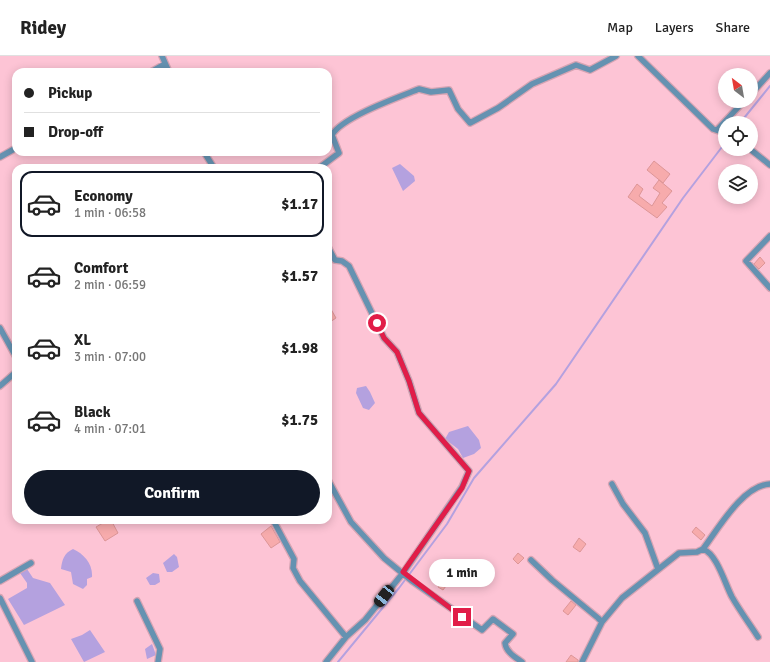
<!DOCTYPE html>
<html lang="en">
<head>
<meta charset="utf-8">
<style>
  body { margin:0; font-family:Signika,sans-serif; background:#f2f2f2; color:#222; height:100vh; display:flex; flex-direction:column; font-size:15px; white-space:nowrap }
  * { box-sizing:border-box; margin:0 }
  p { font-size:13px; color:#767676 }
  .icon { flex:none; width:22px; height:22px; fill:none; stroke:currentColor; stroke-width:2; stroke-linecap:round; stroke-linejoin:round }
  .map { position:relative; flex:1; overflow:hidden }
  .panel { position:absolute; left:12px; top:108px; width:320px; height:360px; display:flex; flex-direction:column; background:#fff; border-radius:12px; box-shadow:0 2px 10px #0003 }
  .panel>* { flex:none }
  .guide { position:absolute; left:12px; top:12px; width:320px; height:88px; border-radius:12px; box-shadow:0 2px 10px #0003; display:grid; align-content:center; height:88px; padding:0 12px; background:#fff }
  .needle { width:26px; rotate:329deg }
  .controls { position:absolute; left:718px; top:12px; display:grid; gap:8px }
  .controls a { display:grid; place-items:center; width:40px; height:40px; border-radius:50%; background:#fff; box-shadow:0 2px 10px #0003; font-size:20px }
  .end { position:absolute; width:18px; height:18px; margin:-9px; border:5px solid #e11d48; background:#fff; box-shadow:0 0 0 2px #fff }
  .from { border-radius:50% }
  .bubble { position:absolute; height:28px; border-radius:14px; background:#fff; box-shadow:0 2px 10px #0003; font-size:13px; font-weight:800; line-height:28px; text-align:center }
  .car { position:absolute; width:12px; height:24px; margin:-12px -6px; border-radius:5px; box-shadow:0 0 3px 1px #0007; background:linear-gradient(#222 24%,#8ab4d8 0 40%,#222 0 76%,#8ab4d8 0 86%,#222 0) }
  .guide b { display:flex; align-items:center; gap:14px; height:38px; font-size:15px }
  .guide b+b { border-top:1px solid #e0e0e0 }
  .guide i { width:10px; height:10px; background:#222 }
  ul { padding:7px 0 0; list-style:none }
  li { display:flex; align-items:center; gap:12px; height:66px; margin:0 8px 6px; padding:0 4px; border:2px solid transparent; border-radius:12px }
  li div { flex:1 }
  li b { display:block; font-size:15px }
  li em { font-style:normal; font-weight:800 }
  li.selected { border-color:#111827 }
  li>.icon { width:36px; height:36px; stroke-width:1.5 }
  .action { display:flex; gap:8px; margin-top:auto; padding:8px 12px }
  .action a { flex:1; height:46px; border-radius:24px; background:#111827; color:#fff; font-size:16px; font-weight:800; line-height:46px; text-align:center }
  header { display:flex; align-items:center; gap:24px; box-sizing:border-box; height:56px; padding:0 20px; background:#fff; border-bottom:1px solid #e0e0e0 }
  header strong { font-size:19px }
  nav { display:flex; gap:22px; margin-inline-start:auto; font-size:14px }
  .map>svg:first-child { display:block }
  .water { fill:#b4a1df }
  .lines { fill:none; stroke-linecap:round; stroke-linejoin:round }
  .stream { stroke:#b4a1df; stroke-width:2 }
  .building { fill:#f7abac; stroke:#dd9697 }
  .minor-casing { stroke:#d6a4b3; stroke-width:8 }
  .minor { stroke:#6592b1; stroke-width:5.5 }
  .route { stroke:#e11d48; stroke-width:5 }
</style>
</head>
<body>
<header>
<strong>Ridey</strong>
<nav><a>Map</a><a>Layers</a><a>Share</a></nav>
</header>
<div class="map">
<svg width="770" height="606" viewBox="0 0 770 606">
  <rect width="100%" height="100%" fill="#fdc4d5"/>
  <path class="water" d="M400,108L414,120L415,125L403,135L392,112Z
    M366,330L370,336L375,347L369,354L363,352L356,337L357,332Z
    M468,370L479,384L481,392L474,398L463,402L458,393L445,383L449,376Z
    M73,493C84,498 93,508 92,521L87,523V529L83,533L73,528L71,516L61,513C62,504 64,497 73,493Z
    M174,498L177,501L179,511L172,516H167L163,507Z
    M27,513L33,522L50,527L65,549L24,569L8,543L27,532V527L20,517Z
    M153,517L159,518L160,526L155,529H150L146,522Z
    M90,574L105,596L84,606L71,583L82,579Z
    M152,588L156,599L147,603L145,593Z"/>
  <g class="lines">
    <path class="stream" d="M740,67L770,30
      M338,606L399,532L447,468L474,422L556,328L683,142L725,87"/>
  </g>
  <path class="building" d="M654,105L670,118L663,127L647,114Z
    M659,124L672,135L662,147L667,151L657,162L628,141L637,128L643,133L639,140L652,150L660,137L653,132Z
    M760,201L765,207L759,213L754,208Z
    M328,248L336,262L330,266L328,263Z
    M108,464H111L118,477L105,485L96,471Z
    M271,470L280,486L271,492L261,478Z
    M696,471L705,479L701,484L692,476Z
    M579,482L586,488L580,496L573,491Z
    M518,497L524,502L518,508L513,503Z
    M444,522L449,526L443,534L438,531Z
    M571,545L576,549L568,559L563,555Z
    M571,599L578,604V606H566Z"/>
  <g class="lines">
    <defs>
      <path id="minor" d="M162,0L169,16
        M638,0L713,73L725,77
        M151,16L165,8
        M751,38L770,17
        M717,74L744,45
        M750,93L770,109
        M204,96L214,112
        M0,101L16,92
        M319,112L339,97L332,79C342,61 399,41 419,33L431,36L449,34L458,53L470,67L498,52L532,28L576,9L590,14L616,0
        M770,180L746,205L770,232
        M0,272L16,301
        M0,330L16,316
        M328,424L351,466L384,502L412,525L482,574L493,563L513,578L505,587C506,596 515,601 522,606
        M612,428L623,448L645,477L658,513
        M273,464L294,503L293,512L300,525L346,581
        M703,493C717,498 725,528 732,541C740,555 749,567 758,581
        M531,504L552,524L598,562L602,566
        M0,525L31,507
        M0,542L32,606
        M137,545L160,593L158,606
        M326,606L346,581L365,564L403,517L462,431L469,415L419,357L409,325L397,296L384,282L349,210L342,205L335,204L328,191
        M582,606L602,566L622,542L679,497L697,496L703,493C718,473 743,429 770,428"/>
    </defs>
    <use href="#minor" class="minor-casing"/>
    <use href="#minor" class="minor"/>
  </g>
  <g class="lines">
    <path class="route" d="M377,267L384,282L397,296L409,325L419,357L469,415L462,432L403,516L462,561"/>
  </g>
</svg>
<div class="controls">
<a><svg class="needle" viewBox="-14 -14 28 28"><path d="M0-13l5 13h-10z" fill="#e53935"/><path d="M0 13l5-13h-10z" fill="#767676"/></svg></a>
<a><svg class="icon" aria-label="locate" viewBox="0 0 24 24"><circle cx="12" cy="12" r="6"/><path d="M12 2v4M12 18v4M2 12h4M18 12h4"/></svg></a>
<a><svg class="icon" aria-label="layers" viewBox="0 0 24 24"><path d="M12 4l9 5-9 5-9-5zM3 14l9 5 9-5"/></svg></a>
</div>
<i class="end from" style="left:377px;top:267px"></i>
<i class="end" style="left:462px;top:561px"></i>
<div class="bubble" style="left:429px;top:503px;width:66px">1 min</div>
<i class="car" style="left:384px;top:540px;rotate:218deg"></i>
<div class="guide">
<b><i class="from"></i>Pickup</b>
<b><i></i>Drop-off</b>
</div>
<section class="panel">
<ul>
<li class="selected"><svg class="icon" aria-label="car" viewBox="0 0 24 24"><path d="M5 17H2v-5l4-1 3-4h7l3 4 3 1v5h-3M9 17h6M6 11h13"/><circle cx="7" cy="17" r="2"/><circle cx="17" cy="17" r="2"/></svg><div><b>Economy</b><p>1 min · 06:58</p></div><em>$1.17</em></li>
<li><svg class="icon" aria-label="car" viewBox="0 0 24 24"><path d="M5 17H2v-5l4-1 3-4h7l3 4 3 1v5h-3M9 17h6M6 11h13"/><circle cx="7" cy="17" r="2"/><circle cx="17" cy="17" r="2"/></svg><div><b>Comfort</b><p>2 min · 06:59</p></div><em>$1.57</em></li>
<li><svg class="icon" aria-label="car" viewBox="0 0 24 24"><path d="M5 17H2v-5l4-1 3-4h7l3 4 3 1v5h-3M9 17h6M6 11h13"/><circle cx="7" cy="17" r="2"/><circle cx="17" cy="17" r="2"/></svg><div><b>XL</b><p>3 min · 07:00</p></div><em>$1.98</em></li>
<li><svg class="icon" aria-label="car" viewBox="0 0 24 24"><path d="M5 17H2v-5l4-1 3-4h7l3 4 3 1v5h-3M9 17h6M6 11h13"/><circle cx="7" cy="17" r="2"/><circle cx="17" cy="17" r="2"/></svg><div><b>Black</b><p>4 min · 07:01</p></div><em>$1.75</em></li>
</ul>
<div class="action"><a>Confirm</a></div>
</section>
</div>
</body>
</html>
